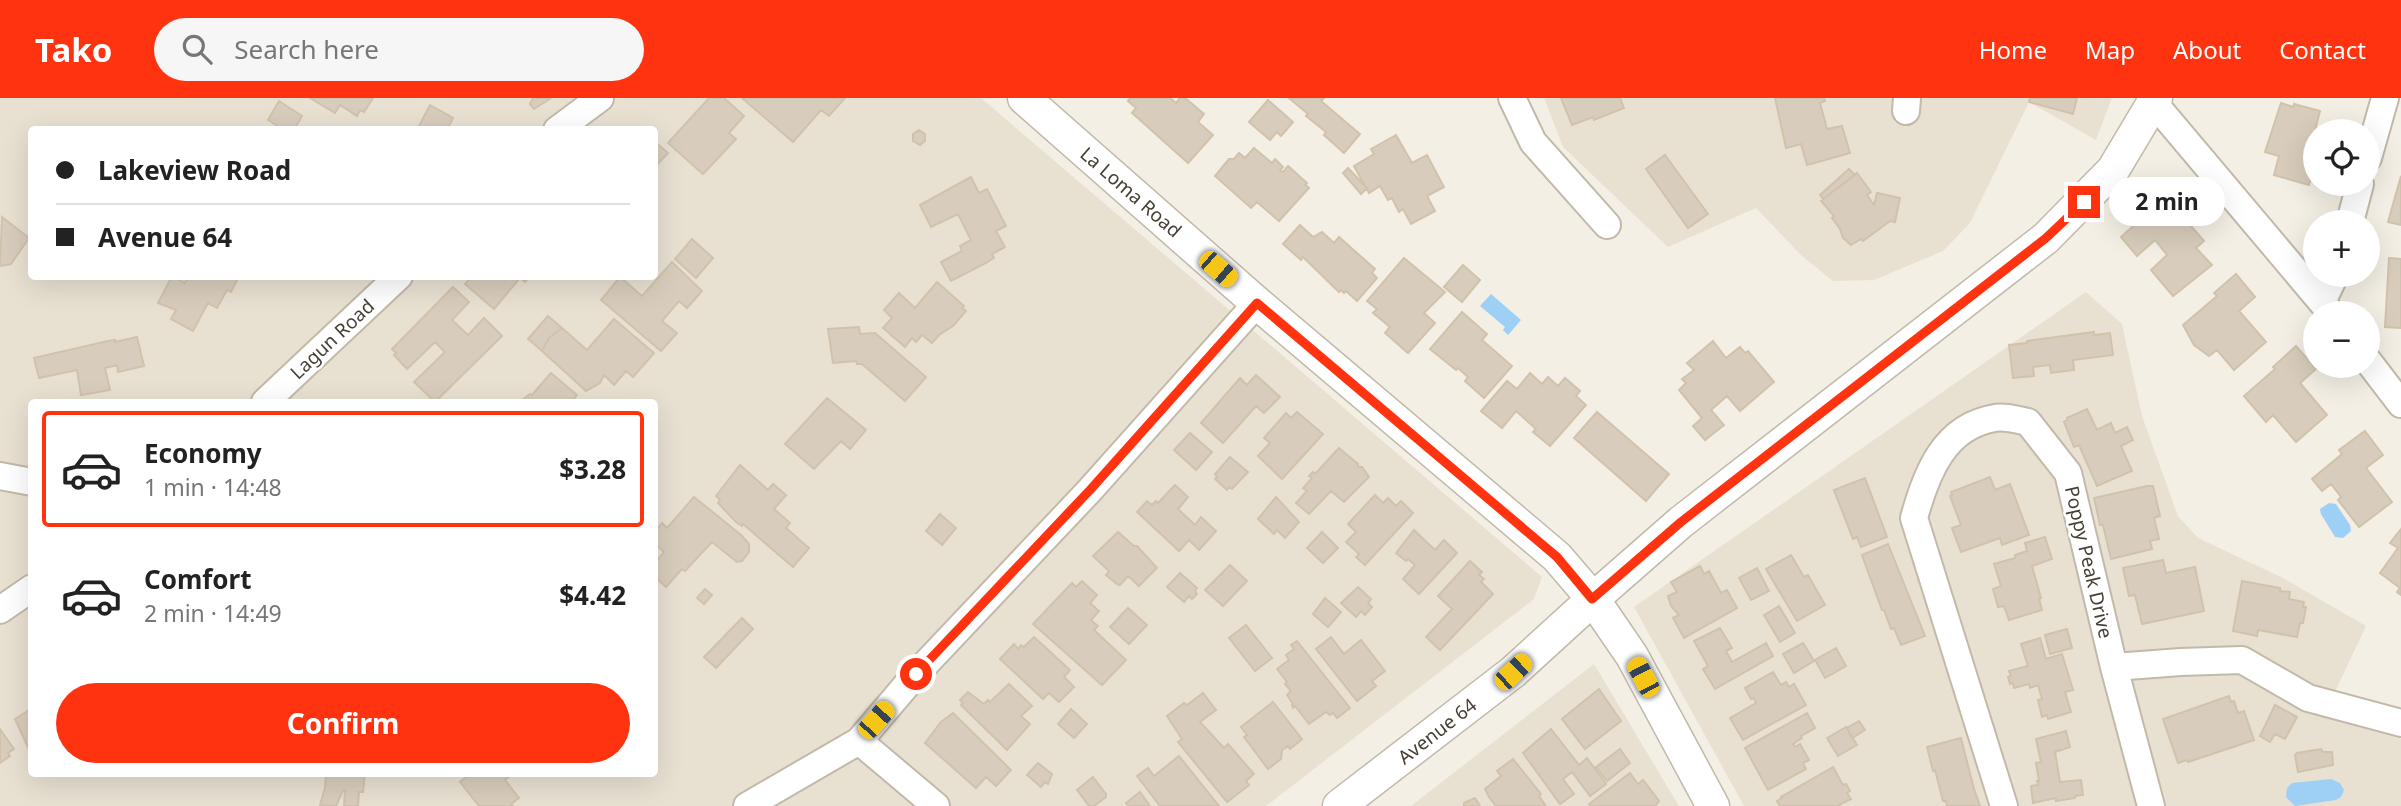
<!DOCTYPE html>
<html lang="en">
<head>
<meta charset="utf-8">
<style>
  body { margin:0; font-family:"Noto Sans",sans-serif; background:#f6f6f6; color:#222; height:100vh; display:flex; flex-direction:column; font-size:26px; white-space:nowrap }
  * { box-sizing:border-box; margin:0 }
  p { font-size:23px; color:#767676 }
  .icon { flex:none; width:38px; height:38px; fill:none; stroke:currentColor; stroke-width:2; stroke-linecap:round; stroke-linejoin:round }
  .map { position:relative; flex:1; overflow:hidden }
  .details { position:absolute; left:28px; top:301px; width:630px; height:378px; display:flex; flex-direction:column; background:#fff; border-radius:7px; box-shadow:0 7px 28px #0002 }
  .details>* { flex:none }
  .banner { position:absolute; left:28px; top:28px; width:630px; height:154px; border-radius:7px; box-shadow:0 7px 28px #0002; display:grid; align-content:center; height:154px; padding:0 28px; background:#fff }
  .controls { position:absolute; left:2303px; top:21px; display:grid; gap:14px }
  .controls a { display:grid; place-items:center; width:77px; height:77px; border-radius:50%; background:#fff; box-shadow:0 7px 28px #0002; font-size:35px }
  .end { position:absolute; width:32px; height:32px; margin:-16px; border:9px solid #ff3310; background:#fff; box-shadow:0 0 0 4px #fff }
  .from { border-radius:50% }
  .bubble { position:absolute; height:49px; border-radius:24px; background:#fff; box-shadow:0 7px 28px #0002; font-size:23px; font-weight:700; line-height:49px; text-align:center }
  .car { position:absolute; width:21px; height:42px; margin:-21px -10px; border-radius:9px; box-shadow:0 0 5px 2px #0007; background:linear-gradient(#f5c518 24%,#345 0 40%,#f5c518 0 76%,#345 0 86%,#f5c518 0) }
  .banner b { display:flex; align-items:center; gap:24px; height:66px; font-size:26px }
  .banner b+b { border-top:2px solid #e0e0e0 }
  .banner i { width:18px; height:18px; background:#222 }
  ul { padding:12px 0 0; list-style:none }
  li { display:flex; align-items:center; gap:21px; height:116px; margin:0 14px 10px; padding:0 14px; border:4px solid transparent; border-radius:7px }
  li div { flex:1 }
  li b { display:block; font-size:26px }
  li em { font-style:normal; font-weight:700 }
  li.current { border-color:#ff3310 }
  li>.icon { width:63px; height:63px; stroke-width:1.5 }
  .cta { display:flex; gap:14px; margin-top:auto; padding:14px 28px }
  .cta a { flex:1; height:80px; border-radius:42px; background:#ff3310; color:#fff; font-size:28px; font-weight:700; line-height:80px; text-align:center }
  header { display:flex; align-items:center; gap:42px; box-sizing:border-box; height:98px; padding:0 35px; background:#ff3310; color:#fff }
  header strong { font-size:33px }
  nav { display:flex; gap:38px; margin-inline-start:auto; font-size:24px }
  .search { width:490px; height:63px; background:#f6f6f6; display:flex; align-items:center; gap:18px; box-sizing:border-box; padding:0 24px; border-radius:38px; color:#767676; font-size:26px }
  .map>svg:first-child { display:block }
  .residential { fill:#e8e1d2; fill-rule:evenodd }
  .water { fill:#9dd0f4 }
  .building { fill:#d8cdbc; stroke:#d1c2ac; stroke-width:2 }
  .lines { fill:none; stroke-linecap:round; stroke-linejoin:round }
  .minor-casing { stroke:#c2b9a9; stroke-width:30 }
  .tertiary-casing { stroke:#c2b9a9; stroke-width:35 }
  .minor { stroke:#fff; stroke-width:26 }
  .tertiary { stroke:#fff; stroke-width:32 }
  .route { stroke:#ff3310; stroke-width:9 }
  .labels { text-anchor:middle; stroke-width:5; stroke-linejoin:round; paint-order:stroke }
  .street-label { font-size:19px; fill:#463f34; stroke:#fff }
</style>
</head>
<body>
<header>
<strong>Tako</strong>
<div class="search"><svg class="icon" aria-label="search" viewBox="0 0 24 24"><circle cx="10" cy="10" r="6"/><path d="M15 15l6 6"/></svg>Search here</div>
<nav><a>Home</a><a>Map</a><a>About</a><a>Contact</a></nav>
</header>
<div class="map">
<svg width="2401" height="708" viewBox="0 0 2401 708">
  <rect width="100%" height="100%" fill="#f3efe4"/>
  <path class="residential" d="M0,0H981L1542,479L1534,501L1266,708H0ZM32,32H654V178H32ZM32,304H654V676H32Z
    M1544,0H2112L2096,42L2029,4L1970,125L1943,153L1874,182L1833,183L1802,158L1756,110L1668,149L1563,49Z
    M2086,194L2122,226L2142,318L2178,418L2198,440L2283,480L2366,528L2323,619L2401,641V708H1744L1634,509Z
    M1594,566L1679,708H1411Z"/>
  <path class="water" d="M1491,196L1521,222L1508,237L1503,232L1505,229L1480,208Z
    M2329,405L2336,406L2350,427L2351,433L2343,440L2335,439L2321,416L2320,411Z
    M2331,681L2340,685L2344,692L2341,699L2336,702L2295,708L2286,699L2287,690L2292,685Z"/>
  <path class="building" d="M310,0H373L364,14L360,12L357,18L340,7L335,15Z
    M533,0H551L534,11L530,6Z
    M709,0H724L744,18L729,35L736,41L703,76L668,45Z
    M742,0H845L829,18L821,12L793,44Z
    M1130,0H1170L1176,5L1180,0H1185L1204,16L1198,24L1213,37L1188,65L1132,15L1136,10L1128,3Z
    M1289,0H1324L1321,3L1360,36L1344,55L1324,37L1326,34L1306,18L1308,16Z
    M1561,0H1620L1624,10L1594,22L1593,19L1572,27Z
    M1775,0H1824L1825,3L1820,5L1827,31L1842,28L1850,55L1807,67L1801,46L1786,50Z
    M2030,0H2077L2073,16L2029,4Z
    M1268,2L1293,24L1281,38L1277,34L1270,42L1249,24Z
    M279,3L302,18L294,32H284L268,22Z
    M2281,5L2293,9L2294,6L2320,13L2314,36L2315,65L2309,87L2274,77L2279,58L2265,54Z
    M430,7L453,20L447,32H417Z
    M919,32L925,36V43L920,47L913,43V36Z
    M1396,37L1412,65L1427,57L1444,89L1427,98L1435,113L1411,126L1403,111L1399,114L1392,100L1388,102L1380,88L1369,95L1354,68L1374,56L1371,51Z
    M654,43L668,55L654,70Z
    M1254,50L1272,65L1275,61L1283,69L1280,72L1283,74L1288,68L1307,85L1305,87L1309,90L1279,123L1257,104L1251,110L1215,78L1229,61H1234L1239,55L1245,60Z
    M1665,57L1708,116L1688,130L1646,71Z
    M1348,70L1367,90L1361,96L1343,75Z
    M1849,71L1855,77L1823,101L1820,97Z
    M1857,75L1871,94L1867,97L1874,107L1877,95L1900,100L1895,124L1890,123L1863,143L1861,141L1851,147L1843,140L1840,131L1832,120L1834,118L1821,103Z
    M2401,78V127L2388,124Z
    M971,79L979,95L987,91L1006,128L996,133L1005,149L992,156L994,160L986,165L951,183L941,164L962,153L960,148L971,142L958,116L931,129L920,107Z
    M2171,105L2204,143L2196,150L2212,167L2173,198L2151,172L2167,157L2155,142L2137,158L2121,139L2151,112L2157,118Z
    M2,119L29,140L11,166L0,168Z
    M1300,127L1313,139L1322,134L1334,145L1339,139L1375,171L1372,175L1377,180L1357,203L1346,193L1344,195L1341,192L1339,194L1303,159L1301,162L1283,146Z
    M692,141L713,160L696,180L675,161Z
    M1404,160L1445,194L1424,215L1435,225L1408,255L1385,235L1390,229L1373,215L1377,211L1367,203Z
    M2389,160L2401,161V230L2385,229Z
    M672,164L702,193L687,210L679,203L662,223L677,235L661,253L601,202L620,179L642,198Z
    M1463,167L1480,182L1462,204L1444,189Z
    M2236,176L2255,199L2239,213L2266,244L2234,272L2217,252L2209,258L2194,247L2183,227L2217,198L2214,195Z
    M172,178L185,185L188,178H239L231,194L227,192L217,210L208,205L193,233L171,221L176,212L158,205Z
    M471,178H530L525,184L520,180L494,211L465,186Z
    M937,184L964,208L962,210L966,213L953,228L939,237L932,245L922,237L916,244L912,240L905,249L883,230L892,220L884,212L899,195L915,210Z
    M453,189L469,204L452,222L468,237L484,220L502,238L435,304L414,284L445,254L435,244L407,271L394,257L396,255L392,251Z
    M1462,214L1487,236L1482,242L1512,268L1484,300L1465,283L1468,279L1458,270L1456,272L1430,251Z
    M548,218L562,230L549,240L542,253L528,241Z
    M614,221L654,255L633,279L626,273L614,287L604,277L600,285L586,293L542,253L549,240L562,230L587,252Z
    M859,229L860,236L875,235L926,279L905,303L862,266H857L856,263L833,265L828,231Z
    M2094,234V237L2110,235L2113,257L2073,262L2074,272L2051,275L2050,267L2033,269L2034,278L2013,280L2009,247L2027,245V243Z
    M137,239L144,268L118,274L117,267L105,270L110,292L81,297L77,272L39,280L34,260L108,243L115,242V244Z
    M1713,243L1726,260L1740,249L1745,255L1748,253L1774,284L1740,313L1727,298L1711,312L1724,327L1705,342L1693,328L1702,320L1679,292L1686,285L1682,281L1694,272L1687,265Z
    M2296,248L2316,271L2300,285L2327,317L2296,344L2273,317L2266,324L2244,298L2275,271L2273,269Z
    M551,275L577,297L571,304H520L530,296L532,297Z
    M1530,275L1542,286L1548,279L1558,288L1565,280L1580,293L1576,298L1586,307L1550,348L1533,334L1536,331L1516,313L1502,330L1481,313L1507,283L1517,291Z
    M1256,277L1280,299L1264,315L1256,308L1223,345L1201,325L1240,280L1247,287Z
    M827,300L866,332L850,351L841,343L814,371L785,346Z
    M2087,311L2097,332L2111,325L2115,335L2127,329L2133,342L2121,348L2132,373L2097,388L2079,347L2074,349L2064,324L2067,322V320Z
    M1297,314L1323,336L1282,381L1258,358L1270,345L1264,340L1286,315L1291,320Z
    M1597,314L1669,376L1646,403L1574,340Z
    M2365,333L2383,357L2366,370L2392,404L2359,429L2338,402L2341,399L2331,386L2322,393L2312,381L2342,356L2339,352Z
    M1190,335L1212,354L1196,372L1174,352Z
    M1339,350L1358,366V369H1362L1369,379L1344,404L1331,393L1309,416L1296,405L1307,393L1303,390L1312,380L1309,378L1313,374L1315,376Z
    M1230,359L1248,374L1232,391L1229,389L1227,392L1215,381L1217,379L1215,376Z
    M740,367L768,392L773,386L786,397L774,411L790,425L786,430L809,450L793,469L743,426L742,428L736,424L718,405L720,402L716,398Z
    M1990,379L1995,392L2010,386L2029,437L2002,447L2000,440L1961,454L1952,430L1961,427L1950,398L1952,397L1951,394Z
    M1865,380L1887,439L1861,449L1857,439L1853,441L1834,392Z
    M1175,387L1188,399L1178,411L1195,427L1201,419L1216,433L1199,452L1189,442L1179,453L1137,414L1147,403L1152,407L1156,403L1158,405Z
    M2147,388H2153L2160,418L2154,420L2159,441L2150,443L2152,451L2111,461L2103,427H2100L2094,400Z
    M1375,397L1383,405L1388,400L1396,408L1401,403L1413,415L1365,467L1356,459L1359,456L1346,444L1356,434L1348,426Z
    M694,399L741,437L749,446V454L742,463L737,464L712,444L685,473L682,471L666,489L654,478V466L664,454L654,445V435L662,425L667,430Z
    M1276,399L1299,424L1285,440L1277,432L1274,436L1258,421Z
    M940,416L956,430L942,447L926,433Z
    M2401,431V497L2397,494L2400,490L2380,475L2398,450L2390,445Z
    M1414,432L1435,452L1444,442L1457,455L1419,496L1403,481L1415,467L1408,461L1406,463L1396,455Z
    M1118,434L1134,448H1137L1157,470L1139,488L1128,478L1120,487L1117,486L1106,477L1109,473L1093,458Z
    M1322,434L1338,450L1323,465L1307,450Z
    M2045,439L2052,461L2032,468L2041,500L2039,501L2042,512L2009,522L2004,508L1998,509L1993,491L2001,488L1994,466L2015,460V457L2027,453L2025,445Z
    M1888,446L1925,538L1901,547L1894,530L1891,531L1884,512H1882L1862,457Z
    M1791,457L1804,479L1808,477L1825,507L1797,523L1766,471Z
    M2163,462L2166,475L2195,469L2204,513L2142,526L2135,497L2129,498L2123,470Z
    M1470,463L1482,474L1479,477L1484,481L1481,484L1493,496L1440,552L1426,539L1452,511L1438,498Z
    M1230,467L1247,483L1223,508L1205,492Z
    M1700,468L1704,476L1709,473L1721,495L1727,492L1737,510L1684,540L1673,520L1679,517L1671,508L1668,498L1677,494L1671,484Z
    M1757,470L1769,493L1751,502L1739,480Z
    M1180,475L1197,490L1195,493L1197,496L1192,501L1189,498L1184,504L1167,489Z
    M1082,483L1097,497L1090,505L1099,513L1091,522L1098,528L1094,532L1126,562L1102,587L1033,526L1072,485L1076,489Z
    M2242,483L2280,490V493L2290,494L2289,501L2304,504L2303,509H2306L2303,525H2300L2297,539L2258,532L2257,538L2233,533Z
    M1358,489L1371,501L1368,505L1372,509L1365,517L1361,513L1356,519L1341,505Z
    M705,491L712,497L704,506L697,500Z
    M1325,500L1341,514L1328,529L1313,516Z
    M1779,508L1795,535L1780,544L1764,517Z
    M1128,510L1147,527L1129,546L1110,529Z
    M742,520L753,531L716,570L704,559Z
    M1246,527L1272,560L1255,573L1229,540Z
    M1720,530L1732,550L1726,553L1732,564L1766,545L1773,558L1715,591L1703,571L1708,568L1694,543Z
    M2067,531L2072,550L2050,556L2045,537Z
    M1034,539L1070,572L1064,579L1074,589L1059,604L1049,595L1043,601L1000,561L1014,546L1018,551L1021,547L1024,549Z
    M1331,539L1344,556L1361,542L1385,573L1372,583L1376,588L1357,603L1316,551Z
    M2040,540L2046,561L2062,556L2073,592L2065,594L2071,614L2048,621L2047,617L2042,619L2038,602L2042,601L2038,587L2030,590L2029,586L2014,590L2013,585L2010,586L2008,579L2011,578L2009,573L2028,568L2021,546Z
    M1297,543L1350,610L1337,620L1333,615L1330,617L1326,614L1309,626L1295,608L1293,610L1292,607L1293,606L1287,597L1291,593L1285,586L1287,584L1277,571L1289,562L1286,557L1294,551L1291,547Z
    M1803,545L1814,563L1794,575L1783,556Z
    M1836,550L1846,568L1825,580L1815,562Z
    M1773,574L1781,587L1786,584L1789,589L1794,586L1806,607L1743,642L1730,620L1756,605L1754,600L1751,601L1745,590Z
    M1009,586L1032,608L1021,618L1030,626L1007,652L961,607L963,605L960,602L968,594L984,606L988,602L990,604Z
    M1599,591L1621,623L1585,651L1562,621Z
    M1203,595L1216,612L1200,624L1224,650L1228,646L1254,676L1246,683L1249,687L1227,704L1178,644L1182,641L1167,618L1184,605L1187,607Z
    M2229,598L2231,604L2234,603L2238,615L2244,613L2254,642L2188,664L2187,662L2178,665L2163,621Z
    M1273,604L1302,641L1290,651L1288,648L1282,652L1281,661L1268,671L1244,639L1247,637L1241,629Z
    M2275,607L2297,619L2285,641L2275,636L2270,644L2260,638Z
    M32,610V658L15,621Z
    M1071,611L1087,626L1074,640L1058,626Z
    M953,615L1011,672L996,688L986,679L976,690L925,645L941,624Z
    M1807,615L1815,630L1801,638L1802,640L1793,646L1795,649L1800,646L1809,662L1803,665L1806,671L1768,692L1745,650Z
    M1859,623L1865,632L1852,640L1847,630Z
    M1846,629L1857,647L1838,658L1827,640Z
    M0,631L14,651L8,655L10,658L0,665Z
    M1551,631L1579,667L1587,660L1606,686L1590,698L1572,674L1563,681L1574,696L1560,706L1523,655Z
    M2066,633L2070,649L2055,654L2060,684L2081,682L2083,697L2075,698V700L2056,703V700L2033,705L2031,688L2038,687L2037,683H2039L2036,665L2041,664L2036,641Z
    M1961,640L1974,691L1980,708H1947L1946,703H1943L1935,672L1933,673L1927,649Z
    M1620,651L1630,665L1607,683L1596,669Z
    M2321,651L2323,654H2332L2333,667L2298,674L2295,657L2297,655Z
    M1179,658L1219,708H1160L1137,678L1148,670L1154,678Z
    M1513,661L1541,696L1539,698L1546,708H1496L1489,699L1485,691L1501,678L1497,673Z
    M1038,665L1052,676L1048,686L1045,684L1041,689L1027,677Z
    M1833,669L1843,687L1846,686L1850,693L1847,695L1851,701L1837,708H1780L1777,703L1782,700L1781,699Z
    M1630,675L1638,686L1643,682L1659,703L1655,708H1591L1589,706Z
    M326,676H365L363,694H359L358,708H344L345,692H343L336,708L320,707L325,690Z
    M464,676H512L505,682L519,700L511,706L513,708H479L460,684L466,679Z
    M1093,679L1106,696V699L1094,708H1089L1077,692Z
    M1140,694L1150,708H1129L1126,705Z
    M1475,700L1480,708H1464V705Z"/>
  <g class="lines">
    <defs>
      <path id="minor" d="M1512,0L1533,44L1607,127
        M2153,0L2154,5L2331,215
        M1906,13L1907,0
        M557,32L600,0
        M2368,60L2385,0
        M2350,124L2360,86
        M2322,204L2335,177
        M2368,263L2401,306
        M265,304L399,178
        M0,378L32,384
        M0,512L32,490
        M2114,569L2181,564L2242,562L2308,600L2401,625
        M859,643L936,708
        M747,708L859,643L916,576L1090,392L1257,205
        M2004,708L1914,420C1926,376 1944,328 1995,320C2005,318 2018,322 2028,324L2068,375L2114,569L2151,708"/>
      <path id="tertiary" d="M1024,0L1257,205L1557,459L1593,501L1632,558L1713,708
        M1339,708L1513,574L1593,501L1681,424L2046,140L2113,72L2156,0"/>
    </defs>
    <use href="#minor" class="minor-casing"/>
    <use href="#tertiary" class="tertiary-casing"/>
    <use href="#minor" class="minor"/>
    <use href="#tertiary" class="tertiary"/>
  </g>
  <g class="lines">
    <path class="route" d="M916,576L1090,392L1257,205L1557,459L1592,501L1681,424L2046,140L2084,104"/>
  </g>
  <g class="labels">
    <g class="street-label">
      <text transform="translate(1131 94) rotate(41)" y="7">La Loma Road</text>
      <text transform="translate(332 241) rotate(-43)" y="7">Lagun Road</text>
      <text transform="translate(2089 464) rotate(77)" y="7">Poppy Peak Drive</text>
      <text transform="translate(1437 633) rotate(-38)" y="7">Avenue 64</text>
    </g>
  </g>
</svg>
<div class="controls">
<a><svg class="icon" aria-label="locate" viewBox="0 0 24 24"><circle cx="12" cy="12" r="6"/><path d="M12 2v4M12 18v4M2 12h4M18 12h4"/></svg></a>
<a>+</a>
<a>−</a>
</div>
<i class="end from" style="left:916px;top:576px"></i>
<i class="end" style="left:2084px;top:104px"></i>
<div class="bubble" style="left:2109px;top:79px;width:116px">2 min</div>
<i class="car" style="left:1218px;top:171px;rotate:131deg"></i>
<i class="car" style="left:1513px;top:574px;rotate:47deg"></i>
<i class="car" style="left:1643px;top:579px;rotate:332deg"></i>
<i class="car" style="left:876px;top:622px;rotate:42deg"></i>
<div class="banner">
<b><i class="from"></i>Lakeview Road</b>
<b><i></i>Avenue 64</b>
</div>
<section class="details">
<ul>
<li class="current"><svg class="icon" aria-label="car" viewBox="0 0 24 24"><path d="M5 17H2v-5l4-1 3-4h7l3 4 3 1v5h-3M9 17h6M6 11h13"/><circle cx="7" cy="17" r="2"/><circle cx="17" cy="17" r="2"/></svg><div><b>Economy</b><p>1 min · 14:48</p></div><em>$3.28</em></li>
<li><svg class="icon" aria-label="car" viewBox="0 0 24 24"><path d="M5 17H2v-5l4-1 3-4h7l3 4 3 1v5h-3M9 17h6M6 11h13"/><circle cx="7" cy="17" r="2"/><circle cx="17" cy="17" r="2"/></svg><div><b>Comfort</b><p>2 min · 14:49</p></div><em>$4.42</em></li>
</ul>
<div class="cta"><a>Confirm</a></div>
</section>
</div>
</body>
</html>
